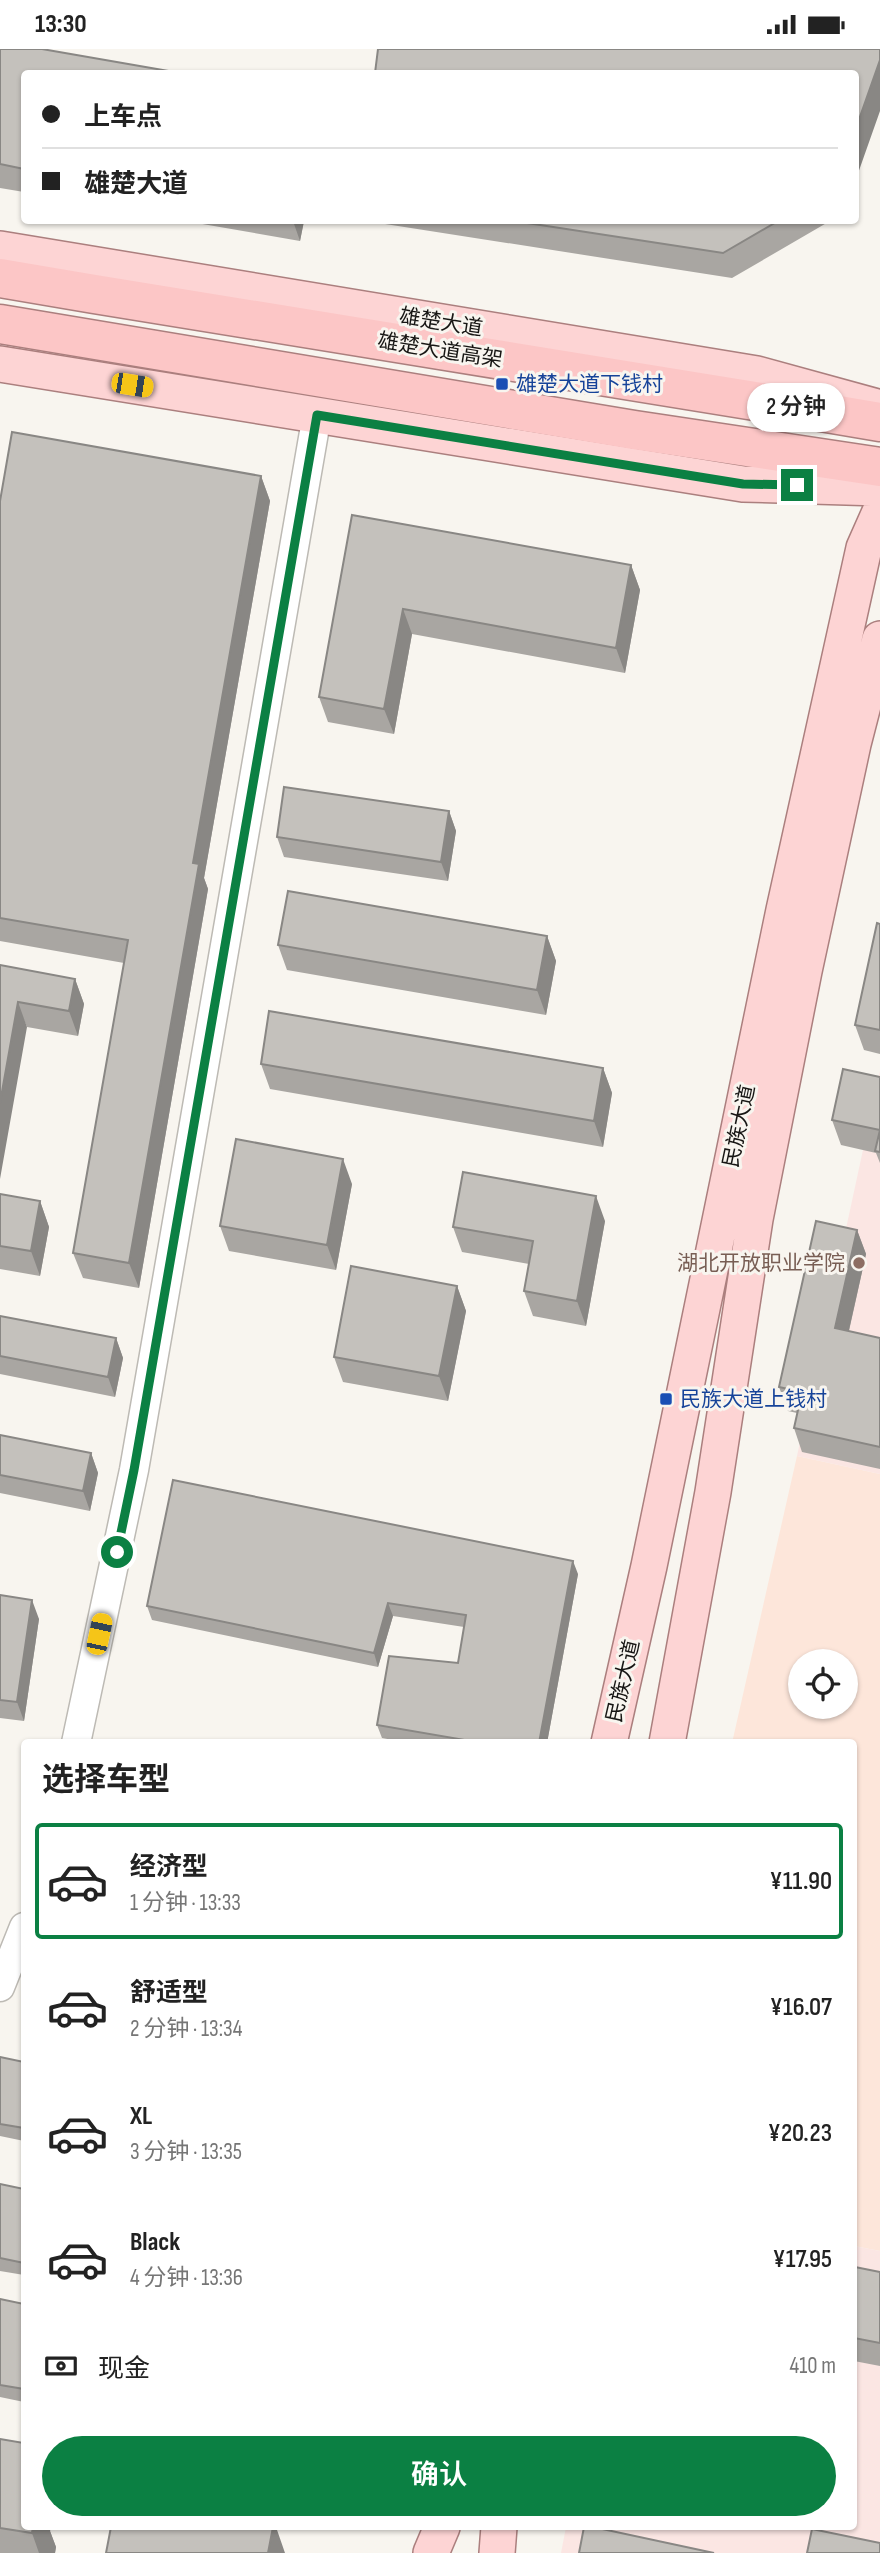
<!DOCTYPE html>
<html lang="zh">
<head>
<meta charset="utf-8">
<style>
  body { margin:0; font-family:"Sofia Sans Condensed","Noto Sans SC",sans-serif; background:#f6f6f6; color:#222; height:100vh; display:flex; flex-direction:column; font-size:26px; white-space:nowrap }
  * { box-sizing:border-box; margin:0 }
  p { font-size:23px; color:#767676 }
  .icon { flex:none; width:38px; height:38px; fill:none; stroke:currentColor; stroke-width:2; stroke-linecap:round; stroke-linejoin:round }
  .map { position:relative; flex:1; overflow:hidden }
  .drawer { position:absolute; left:21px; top:1690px; width:836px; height:791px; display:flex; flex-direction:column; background:#fff; border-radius:7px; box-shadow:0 2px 5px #0004 }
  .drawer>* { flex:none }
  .banner { position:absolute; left:21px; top:21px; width:838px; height:154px; border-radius:7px; box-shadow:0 2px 5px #0004; display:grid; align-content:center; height:154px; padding:0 21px; background:#fff }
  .controls { position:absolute; left:788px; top:1600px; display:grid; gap:14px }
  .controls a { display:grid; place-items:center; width:70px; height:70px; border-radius:50%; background:#fff; box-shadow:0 2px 5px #0004; font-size:35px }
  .end { position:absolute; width:32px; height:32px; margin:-16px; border:9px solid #0b8043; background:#fff; box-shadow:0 0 0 4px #fff }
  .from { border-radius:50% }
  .bubble { position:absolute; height:49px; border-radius:24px; background:#fff; box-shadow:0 2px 5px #0004; font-size:23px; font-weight:600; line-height:49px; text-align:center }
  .car { position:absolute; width:21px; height:42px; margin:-21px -10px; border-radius:9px; box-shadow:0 0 5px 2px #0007; background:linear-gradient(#f5c518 24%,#345 0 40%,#f5c518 0 76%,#345 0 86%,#f5c518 0) }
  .banner b { display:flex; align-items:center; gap:24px; height:66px; font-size:26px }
  .banner b+b { border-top:2px solid #e0e0e0 }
  .banner i { width:18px; height:18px; background:#222 }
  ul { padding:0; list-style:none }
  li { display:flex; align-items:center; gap:21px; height:116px; margin:0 14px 10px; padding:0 7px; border:4px solid transparent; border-radius:7px }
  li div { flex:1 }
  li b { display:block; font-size:26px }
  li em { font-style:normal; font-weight:600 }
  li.on { border-color:#0b8043 }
  li>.icon { width:63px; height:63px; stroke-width:1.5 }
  h2 { padding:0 21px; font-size:32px; line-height:84px }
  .pay { display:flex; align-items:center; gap:18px; height:77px; padding:0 21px; font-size:26px }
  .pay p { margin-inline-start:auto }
  .primary-button { display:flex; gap:14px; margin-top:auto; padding:14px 21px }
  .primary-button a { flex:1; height:80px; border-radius:42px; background:#0b8043; color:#fff; font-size:28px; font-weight:600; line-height:80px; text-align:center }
  .status { display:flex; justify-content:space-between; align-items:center; height:49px; padding:0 35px; background:#fff; direction:ltr }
  .status svg { height:19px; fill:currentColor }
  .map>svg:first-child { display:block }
  .industrial { fill:#fde6da; fill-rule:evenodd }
  .education { fill:#fbe6e3 }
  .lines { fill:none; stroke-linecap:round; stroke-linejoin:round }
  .tertiary-casing { stroke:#bdbab4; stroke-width:31 }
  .primary-casing { stroke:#ab7f7e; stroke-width:38 }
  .trunk-casing { stroke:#ab7f7e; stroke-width:41 }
  .tertiary { stroke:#fff; stroke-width:28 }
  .primary { stroke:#fdd4d4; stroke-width:35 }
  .trunk { stroke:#fcc6c6; stroke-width:38 }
  .wall { fill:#a9a6a2 }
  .shaded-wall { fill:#898784 }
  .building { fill:#c4c1bc; stroke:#898784; stroke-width:2 }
  .route { stroke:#0b8043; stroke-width:9 }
  .transit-dot { fill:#1a4fb4; stroke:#f8f5ef; stroke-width:2.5 }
  .education-dot { fill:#8d6e63; stroke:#f8f5ef; stroke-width:2.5 }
  .labels { text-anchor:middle; stroke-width:6; stroke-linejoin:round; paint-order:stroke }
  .street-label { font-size:21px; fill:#171614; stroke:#f8f5ef }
  .transit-label { font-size:21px; fill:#164399; stroke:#f8f5ef; text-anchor:start }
  .education-label { font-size:21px; fill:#785e54; stroke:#f8f5ef; text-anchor:end }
</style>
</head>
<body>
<div class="status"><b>13:30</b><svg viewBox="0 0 49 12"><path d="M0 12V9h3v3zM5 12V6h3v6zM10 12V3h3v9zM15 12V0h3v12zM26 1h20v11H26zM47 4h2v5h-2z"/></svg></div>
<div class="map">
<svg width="880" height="2504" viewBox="0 0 880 2504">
  <rect width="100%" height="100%" fill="#f8f5ef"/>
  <path class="industrial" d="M797,1407L880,1425V2202L854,2197V1694H732ZM800,1612H845V1657H800Z"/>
  <path class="education" d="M880,1022V1425L797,1407Z
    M854,2197L880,2202V2504H561L566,2478H854Z"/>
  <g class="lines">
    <defs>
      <path id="tertiary" d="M76,1694L134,1421L317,366
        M0,1938L24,1878"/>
      <path id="primary" d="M0,200L757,325L877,358
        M0,315L743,435L880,439
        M609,1694L649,1517L784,861L864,499L880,463
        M667,1694L713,1443L755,1170L804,922L853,695L880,590
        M431,2504L442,2478
        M497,2504L499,2478"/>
      <path id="trunk" d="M0,229C293,279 587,323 880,373
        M0,275L634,381L880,418"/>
    </defs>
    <use href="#tertiary" class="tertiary-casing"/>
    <use href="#primary" class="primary-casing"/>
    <use href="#trunk" class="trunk-casing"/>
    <use href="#tertiary" class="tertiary"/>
    <use href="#primary" class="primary"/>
    <use href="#trunk" class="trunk"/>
  </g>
  <path class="wall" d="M0,0L24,24V143L0,139Z
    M185,172H304L300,192Z
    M365,172H830L732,229L366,172Z
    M261,427L270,452L204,829L208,840L139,1239L83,1229L73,1204L124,914L0,892V452Z
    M352,466L631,516L640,541L625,624L412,585L394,685L328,673L319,648Z
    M449,762L456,782L448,832L284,808L277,788Z
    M880,875V1005L864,1001L855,976Z
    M547,887L556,912L546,966L287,921L278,896Z
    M0,916L75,930L84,955L78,987L27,978Z
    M261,1015L603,1019L612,1044L603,1098L270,1040Z
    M880,1028V1114L876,1104L841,1096L832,1071Z
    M352,1135L336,1221L229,1202L220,1177Z
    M0,1145L40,1152L49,1178L40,1227L0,1220Z
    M605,1172L586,1277L533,1267L524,1242L529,1215L462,1203L453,1178Z
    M857,1181L866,1205L849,1282L880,1289V1420L802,1403L794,1379L797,1364L788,1362L779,1338Z
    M457,1237L466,1262L448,1352L343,1333L334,1308Z
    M0,1267L116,1289L123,1309L115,1348L0,1325Z
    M0,1386L91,1404L98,1424L90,1462L0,1444Z
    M578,1525L547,1694H409L382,1689L377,1676L458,1614L464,1578L393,1567L378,1618L152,1571L147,1557Z
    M0,1546L39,1570L24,1672L0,1669Z
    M0,2011L24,2013V2092L0,2087Z
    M0,2135L24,2140V2226L0,2222Z
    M854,2221L880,2223V2317L854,2312Z
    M0,2250L24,2255V2353L0,2348Z
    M0,2390L24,2478H51L50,2482L56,2498L55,2504H0Z"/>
  <path class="shaded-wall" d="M880,11V62L856,130V79Z
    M293,172H304L300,192Z
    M261,427L270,452L204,829L208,840L139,1239L129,1214L193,814Z
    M631,516L640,541L625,624L616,599Z
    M403,560L412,585L394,685L384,660Z
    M449,762L456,782L448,832L441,813Z
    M547,887L556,912L546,966L537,941Z
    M75,930L84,955L78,987L69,962Z
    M18,953L27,978L0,1130V1054Z
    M603,1019L612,1044L603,1098L594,1072Z
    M343,1110L352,1135L336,1221L327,1196Z
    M596,1147L605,1172L586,1277L577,1252Z
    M40,1152L49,1178L40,1227L31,1202Z
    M857,1181L866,1205L844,1303L835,1279Z
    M457,1237L466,1262L448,1352L439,1327Z
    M116,1289L123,1309L115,1348L108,1328Z
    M91,1404L98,1424L90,1462L83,1442Z
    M573,1512L578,1525L547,1694H539Z
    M32,1551L39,1570L24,1672L17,1653Z
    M388,1554L393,1567L378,1618L374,1604Z
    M33,2478H51L50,2482L56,2498L55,2504H39L32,2484Z
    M273,2478H276L285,2504H268Z"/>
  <path class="building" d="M0,0H42L180,24H24V120L0,115Z
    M378,0H880V11L856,79V24H375Z
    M514,172H778L723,204Z
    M12,383L261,427L193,814L199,815L129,1214L73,1204L128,891L0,869V452Z
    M352,466L631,516L616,599L403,560L384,660L319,648Z
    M284,738L449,762L441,813L277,788Z
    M288,842L547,887L537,941L278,896Z
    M877,874L880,875V981L855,976Z
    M0,916L75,930L69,962L18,953L0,1054Z
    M269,962L603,1019L594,1072L261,1015Z
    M843,1020L880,1028V1103L875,1102L880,1081L832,1071Z
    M236,1090L343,1110L327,1196L220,1177Z
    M463,1123L596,1147L577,1252L524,1242L533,1192L453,1178Z
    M0,1145L40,1152L31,1202L0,1197Z
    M816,1172L857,1181L835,1279L880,1289V1398L794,1379L802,1343L779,1338Z
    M351,1217L457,1237L439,1327L334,1308Z
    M0,1267L116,1289L108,1328L0,1307Z
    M0,1386L91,1404L83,1442L0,1426Z
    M173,1431L573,1512L539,1694H465V1691L377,1676L389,1607L458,1614L466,1566L388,1554L374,1604L147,1557Z
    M0,1546L32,1551L17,1653L0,1651Z
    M0,2008L24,2013V2079L0,2075Z
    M0,2135L24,2140V2214L0,2209Z
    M855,2218L880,2223V2294L854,2289Z
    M0,2250L24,2255V2340L0,2336Z
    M0,2390L24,2394V2478H33L32,2484L0,2479Z
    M111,2478H273L268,2504H106Z
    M584,2478H593L714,2504H579Z
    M812,2480L880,2494V2504H807Z"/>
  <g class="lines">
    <path class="route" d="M117,1503L134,1421L317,366L743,435L797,436"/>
  </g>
  <g class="transit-dot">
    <rect x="495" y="328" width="14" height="14" rx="3.5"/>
    <rect x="659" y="1343" width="14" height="14" rx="3.5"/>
  </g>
  <circle class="education-dot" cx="859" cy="1214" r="7"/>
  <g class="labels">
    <g class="street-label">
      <text transform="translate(441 273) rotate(9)" y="7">雄楚大道</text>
      <text transform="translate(440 301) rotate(9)" y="7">雄楚大道高架</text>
      <text transform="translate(739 1077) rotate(-78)" y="7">民族大道</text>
      <text transform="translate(623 1632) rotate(-77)" y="7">民族大道</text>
    </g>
    <g class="transit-label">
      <text x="516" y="342">雄楚大道下钱村</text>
      <text x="680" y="1357">民族大道上钱村</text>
    </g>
    <g class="education-label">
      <text x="845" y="1221">湖北开放职业学院</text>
    </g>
  </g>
</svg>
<div class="controls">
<a><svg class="icon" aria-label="locate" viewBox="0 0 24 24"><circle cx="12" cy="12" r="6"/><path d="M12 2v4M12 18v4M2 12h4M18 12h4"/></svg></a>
</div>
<i class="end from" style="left:117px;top:1503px"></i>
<i class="end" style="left:797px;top:436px"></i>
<div class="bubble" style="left:747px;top:334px;width:98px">2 分钟</div>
<i class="car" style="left:132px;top:336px;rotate:99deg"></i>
<i class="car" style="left:99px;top:1585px;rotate:12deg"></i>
<div class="banner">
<b><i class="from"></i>上车点</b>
<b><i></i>雄楚大道</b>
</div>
<section class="drawer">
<h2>选择车型</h2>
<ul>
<li class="on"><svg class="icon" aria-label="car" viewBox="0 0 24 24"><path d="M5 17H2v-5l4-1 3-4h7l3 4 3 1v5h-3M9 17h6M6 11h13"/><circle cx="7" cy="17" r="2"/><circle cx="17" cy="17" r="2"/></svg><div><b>经济型</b><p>1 分钟 · 13:33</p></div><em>¥11.90</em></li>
<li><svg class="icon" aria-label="car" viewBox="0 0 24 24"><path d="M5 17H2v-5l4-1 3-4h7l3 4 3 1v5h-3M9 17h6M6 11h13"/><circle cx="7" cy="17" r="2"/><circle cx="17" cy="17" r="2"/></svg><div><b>舒适型</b><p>2 分钟 · 13:34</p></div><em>¥16.07</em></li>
<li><svg class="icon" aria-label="car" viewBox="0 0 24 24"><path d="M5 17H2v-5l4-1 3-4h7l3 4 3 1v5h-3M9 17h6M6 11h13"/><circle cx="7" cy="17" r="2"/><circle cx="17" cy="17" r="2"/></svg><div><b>XL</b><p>3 分钟 · 13:35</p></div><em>¥20.23</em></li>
<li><svg class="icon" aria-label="car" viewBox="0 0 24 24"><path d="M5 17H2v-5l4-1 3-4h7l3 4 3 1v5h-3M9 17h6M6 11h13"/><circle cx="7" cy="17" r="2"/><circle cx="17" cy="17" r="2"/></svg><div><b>Black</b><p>4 分钟 · 13:36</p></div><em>¥17.95</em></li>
</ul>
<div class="pay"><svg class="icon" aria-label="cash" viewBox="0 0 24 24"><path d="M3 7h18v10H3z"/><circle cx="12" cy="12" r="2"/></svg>现金<p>410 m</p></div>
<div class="primary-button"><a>确认</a></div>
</section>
</div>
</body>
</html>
